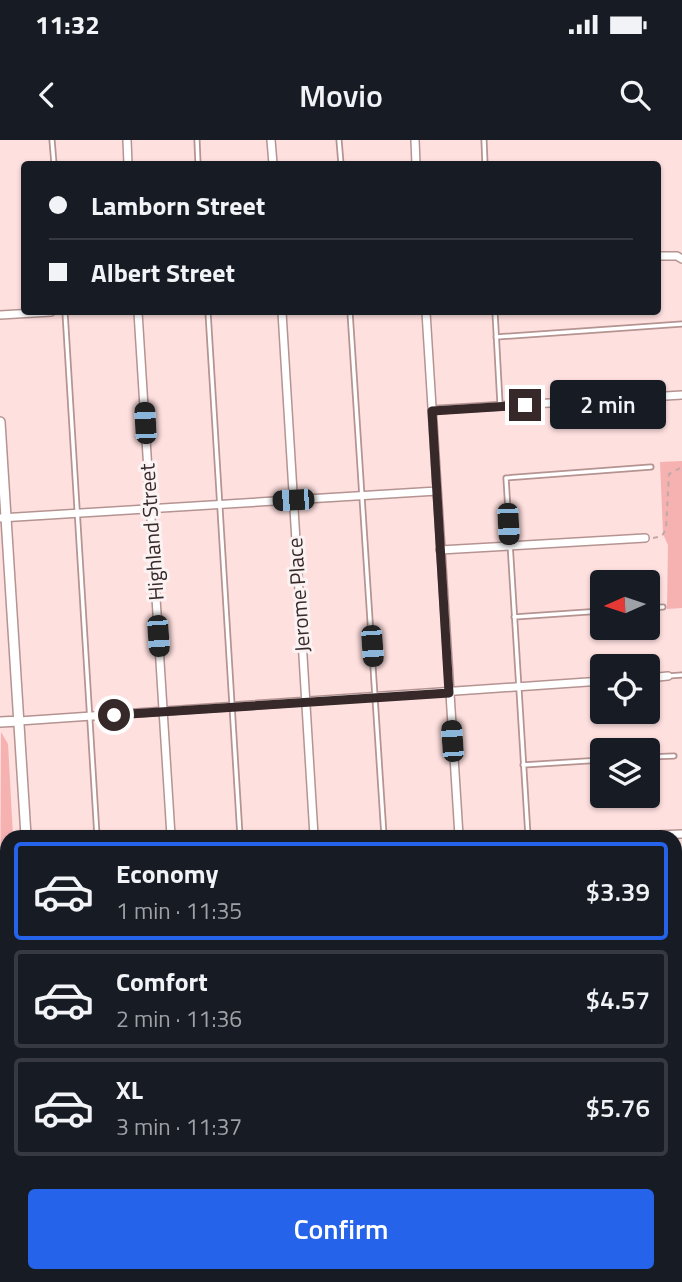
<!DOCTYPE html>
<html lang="en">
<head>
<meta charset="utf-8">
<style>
  body { margin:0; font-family:"Titillium Web",sans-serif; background:#20242c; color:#f1f3f6; height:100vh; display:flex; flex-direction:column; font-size:26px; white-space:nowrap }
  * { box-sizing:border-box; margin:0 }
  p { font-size:23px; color:#9ea1a6 }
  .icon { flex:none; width:38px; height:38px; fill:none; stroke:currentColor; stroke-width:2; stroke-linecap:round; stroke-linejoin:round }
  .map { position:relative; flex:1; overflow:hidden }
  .panel { position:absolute; left:0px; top:690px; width:682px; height:453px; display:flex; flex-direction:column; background:#171b24; border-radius:21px 21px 0 0; box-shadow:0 2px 5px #0004 }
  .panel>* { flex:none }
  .guide { position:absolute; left:21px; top:21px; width:640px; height:154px; border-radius:7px; box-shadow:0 2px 5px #0004; display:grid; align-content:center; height:154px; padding:0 28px; background:#171b24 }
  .needle { width:46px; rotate:267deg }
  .tools { position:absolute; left:590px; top:430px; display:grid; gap:14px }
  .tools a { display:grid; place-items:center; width:70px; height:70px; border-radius:7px; background:#171b24; box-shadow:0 2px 5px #0004; font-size:35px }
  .end { position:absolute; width:32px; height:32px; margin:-16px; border:9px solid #372929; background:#fff; box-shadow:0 0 0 4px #fff }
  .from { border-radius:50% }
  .bubble { position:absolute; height:49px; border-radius:7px; background:#171b24; box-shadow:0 2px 5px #0004; font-size:23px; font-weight:600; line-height:49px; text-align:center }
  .car { position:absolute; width:21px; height:42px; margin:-21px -10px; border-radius:9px; box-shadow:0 0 5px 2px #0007; background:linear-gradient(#222 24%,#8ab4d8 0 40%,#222 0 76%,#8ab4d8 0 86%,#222 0) }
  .guide b { display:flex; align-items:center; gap:24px; height:66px; font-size:26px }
  .guide b+b { border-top:2px solid #363941 }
  .guide i { width:18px; height:18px; background:#f1f3f6 }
  ul { padding:12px 0 0; list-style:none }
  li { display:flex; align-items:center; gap:21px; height:98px; margin:0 14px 10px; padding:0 14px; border:4px solid #363941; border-radius:7px }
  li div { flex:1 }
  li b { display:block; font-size:26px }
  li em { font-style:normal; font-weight:600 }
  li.on { border-color:#2563eb }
  li>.icon { width:63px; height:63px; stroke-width:1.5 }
  .primary-button { display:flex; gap:14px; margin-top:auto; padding:14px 28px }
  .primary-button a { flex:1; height:80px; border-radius:7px; background:#2563eb; color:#fff; font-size:28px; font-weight:600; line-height:80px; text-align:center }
  .status { display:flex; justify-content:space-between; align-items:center; height:49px; padding:0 35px; background:#171b24; direction:ltr }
  .status svg { height:19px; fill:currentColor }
  header { display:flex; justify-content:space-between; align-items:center; height:91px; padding:0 28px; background:#171b24; font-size:32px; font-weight:600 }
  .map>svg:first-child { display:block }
  .park { fill:#f6b2b1 }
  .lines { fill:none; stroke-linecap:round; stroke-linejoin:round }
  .service-casing { stroke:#b59391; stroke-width:7 }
  .minor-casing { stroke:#b59391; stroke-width:10 }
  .tertiary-casing { stroke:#b59391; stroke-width:12 }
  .path { stroke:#c2a9a8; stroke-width:2; stroke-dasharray:5 5; stroke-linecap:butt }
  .service { stroke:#fff; stroke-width:3.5 }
  .minor { stroke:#fff; stroke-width:7 }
  .tertiary { stroke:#fff; stroke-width:9 }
  .route { stroke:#372929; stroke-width:9 }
  .labels { text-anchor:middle; stroke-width:6; stroke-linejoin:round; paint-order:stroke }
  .street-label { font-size:21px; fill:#372929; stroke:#fbf3f3 }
</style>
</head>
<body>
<div class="status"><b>11:32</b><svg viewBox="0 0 49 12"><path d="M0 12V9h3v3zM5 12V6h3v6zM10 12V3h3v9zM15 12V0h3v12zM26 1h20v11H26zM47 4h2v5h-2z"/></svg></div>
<header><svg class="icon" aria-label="back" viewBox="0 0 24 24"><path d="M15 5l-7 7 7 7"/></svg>Movio<svg class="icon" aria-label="search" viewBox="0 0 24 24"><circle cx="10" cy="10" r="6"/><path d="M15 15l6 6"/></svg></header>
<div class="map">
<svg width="682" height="1142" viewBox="0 0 682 1142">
  <rect width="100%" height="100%" fill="#fee0df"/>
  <path class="park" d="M682,321V468L667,469L668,405L663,394L660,322Z
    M1,592L8,604L13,696H7V853L0,854Z"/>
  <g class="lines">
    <defs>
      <path id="service" d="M52,0L54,24
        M197,0L198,24
        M339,0L341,24
        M484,0L485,24
        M65,172L97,696
        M208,172L240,696
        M350,172L384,696
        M495,172L500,264
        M496,197L682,184
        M648,468L663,467
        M514,477L602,471
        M668,536L682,535
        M648,617L674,616
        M523,625L602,620
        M528,696L506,338L651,327
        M676,909H682
        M0,994L7,993
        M676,1056L682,1055
        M123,1136V1142
        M268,1136V1142
        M412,1136V1142
        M557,1136V1142"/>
      <path id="minor" d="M127,0L128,24
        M271,0L273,24
        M415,0L416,24
        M658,116H677L682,119
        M138,172L171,696
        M282,172L314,696
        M426,172L459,696
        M0,175L51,172
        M432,270L682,255
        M0,378L437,351
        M440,410L645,398
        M648,538L668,536
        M19,581L602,541
        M634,696L682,694
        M676,838H682
        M0,918H7
        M676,983L682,982
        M676,1127H682
        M198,1136L199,1142
        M342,1136L343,1142
        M630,1136V1142
        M487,1139L539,1136"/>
      <path id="tertiary" d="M0,282L26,696
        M0,582L19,581
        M54,1136L55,1142"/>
    </defs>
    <use href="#service" class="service-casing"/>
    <use href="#minor" class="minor-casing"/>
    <use href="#tertiary" class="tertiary-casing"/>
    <path class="path" d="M653,398L662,396L666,389L669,334L682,327
      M3,757H7"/>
    <use href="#service" class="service"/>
    <use href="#minor" class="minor"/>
    <use href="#tertiary" class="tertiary"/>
  </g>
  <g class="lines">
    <path class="route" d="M114,575L449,553L432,271L525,265"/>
  </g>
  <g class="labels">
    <g class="street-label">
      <text transform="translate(152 392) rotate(-94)" y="7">Highland Street</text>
      <text transform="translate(299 455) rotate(-94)" y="7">Jerome Place</text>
    </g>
  </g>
</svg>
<div class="tools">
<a><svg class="needle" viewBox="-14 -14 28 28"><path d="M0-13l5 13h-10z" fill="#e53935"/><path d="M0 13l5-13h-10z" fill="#9ea1a6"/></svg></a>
<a><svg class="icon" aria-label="locate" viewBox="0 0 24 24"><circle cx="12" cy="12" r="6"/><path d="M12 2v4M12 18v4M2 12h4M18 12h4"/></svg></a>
<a><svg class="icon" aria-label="layers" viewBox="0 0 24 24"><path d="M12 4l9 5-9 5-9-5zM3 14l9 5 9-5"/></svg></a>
</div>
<i class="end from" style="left:114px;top:575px"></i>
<i class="end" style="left:525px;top:265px"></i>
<div class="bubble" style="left:550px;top:240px;width:116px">2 min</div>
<i class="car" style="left:145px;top:283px;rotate:357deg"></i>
<i class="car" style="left:293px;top:360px;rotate:267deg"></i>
<i class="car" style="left:508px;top:384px;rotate:177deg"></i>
<i class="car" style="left:158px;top:496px;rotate:176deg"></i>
<i class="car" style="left:372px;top:506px;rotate:176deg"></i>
<i class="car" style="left:452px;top:601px;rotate:356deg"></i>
<div class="guide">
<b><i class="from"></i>Lamborn Street</b>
<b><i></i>Albert Street</b>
</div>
<section class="panel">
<ul>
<li class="on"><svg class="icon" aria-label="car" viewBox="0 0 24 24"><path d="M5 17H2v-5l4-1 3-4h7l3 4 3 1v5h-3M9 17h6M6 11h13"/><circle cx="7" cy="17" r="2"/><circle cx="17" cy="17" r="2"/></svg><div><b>Economy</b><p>1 min · 11:35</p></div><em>$3.39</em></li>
<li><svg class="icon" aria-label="car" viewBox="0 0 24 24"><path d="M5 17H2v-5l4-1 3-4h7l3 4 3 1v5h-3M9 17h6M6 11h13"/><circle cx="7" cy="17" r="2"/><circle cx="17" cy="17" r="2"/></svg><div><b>Comfort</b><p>2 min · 11:36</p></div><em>$4.57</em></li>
<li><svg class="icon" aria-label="car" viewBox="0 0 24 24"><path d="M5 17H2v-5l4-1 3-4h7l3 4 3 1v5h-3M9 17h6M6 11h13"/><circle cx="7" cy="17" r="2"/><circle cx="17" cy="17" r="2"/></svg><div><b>XL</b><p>3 min · 11:37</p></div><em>$5.76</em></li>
</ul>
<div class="primary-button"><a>Confirm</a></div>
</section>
</div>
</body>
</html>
